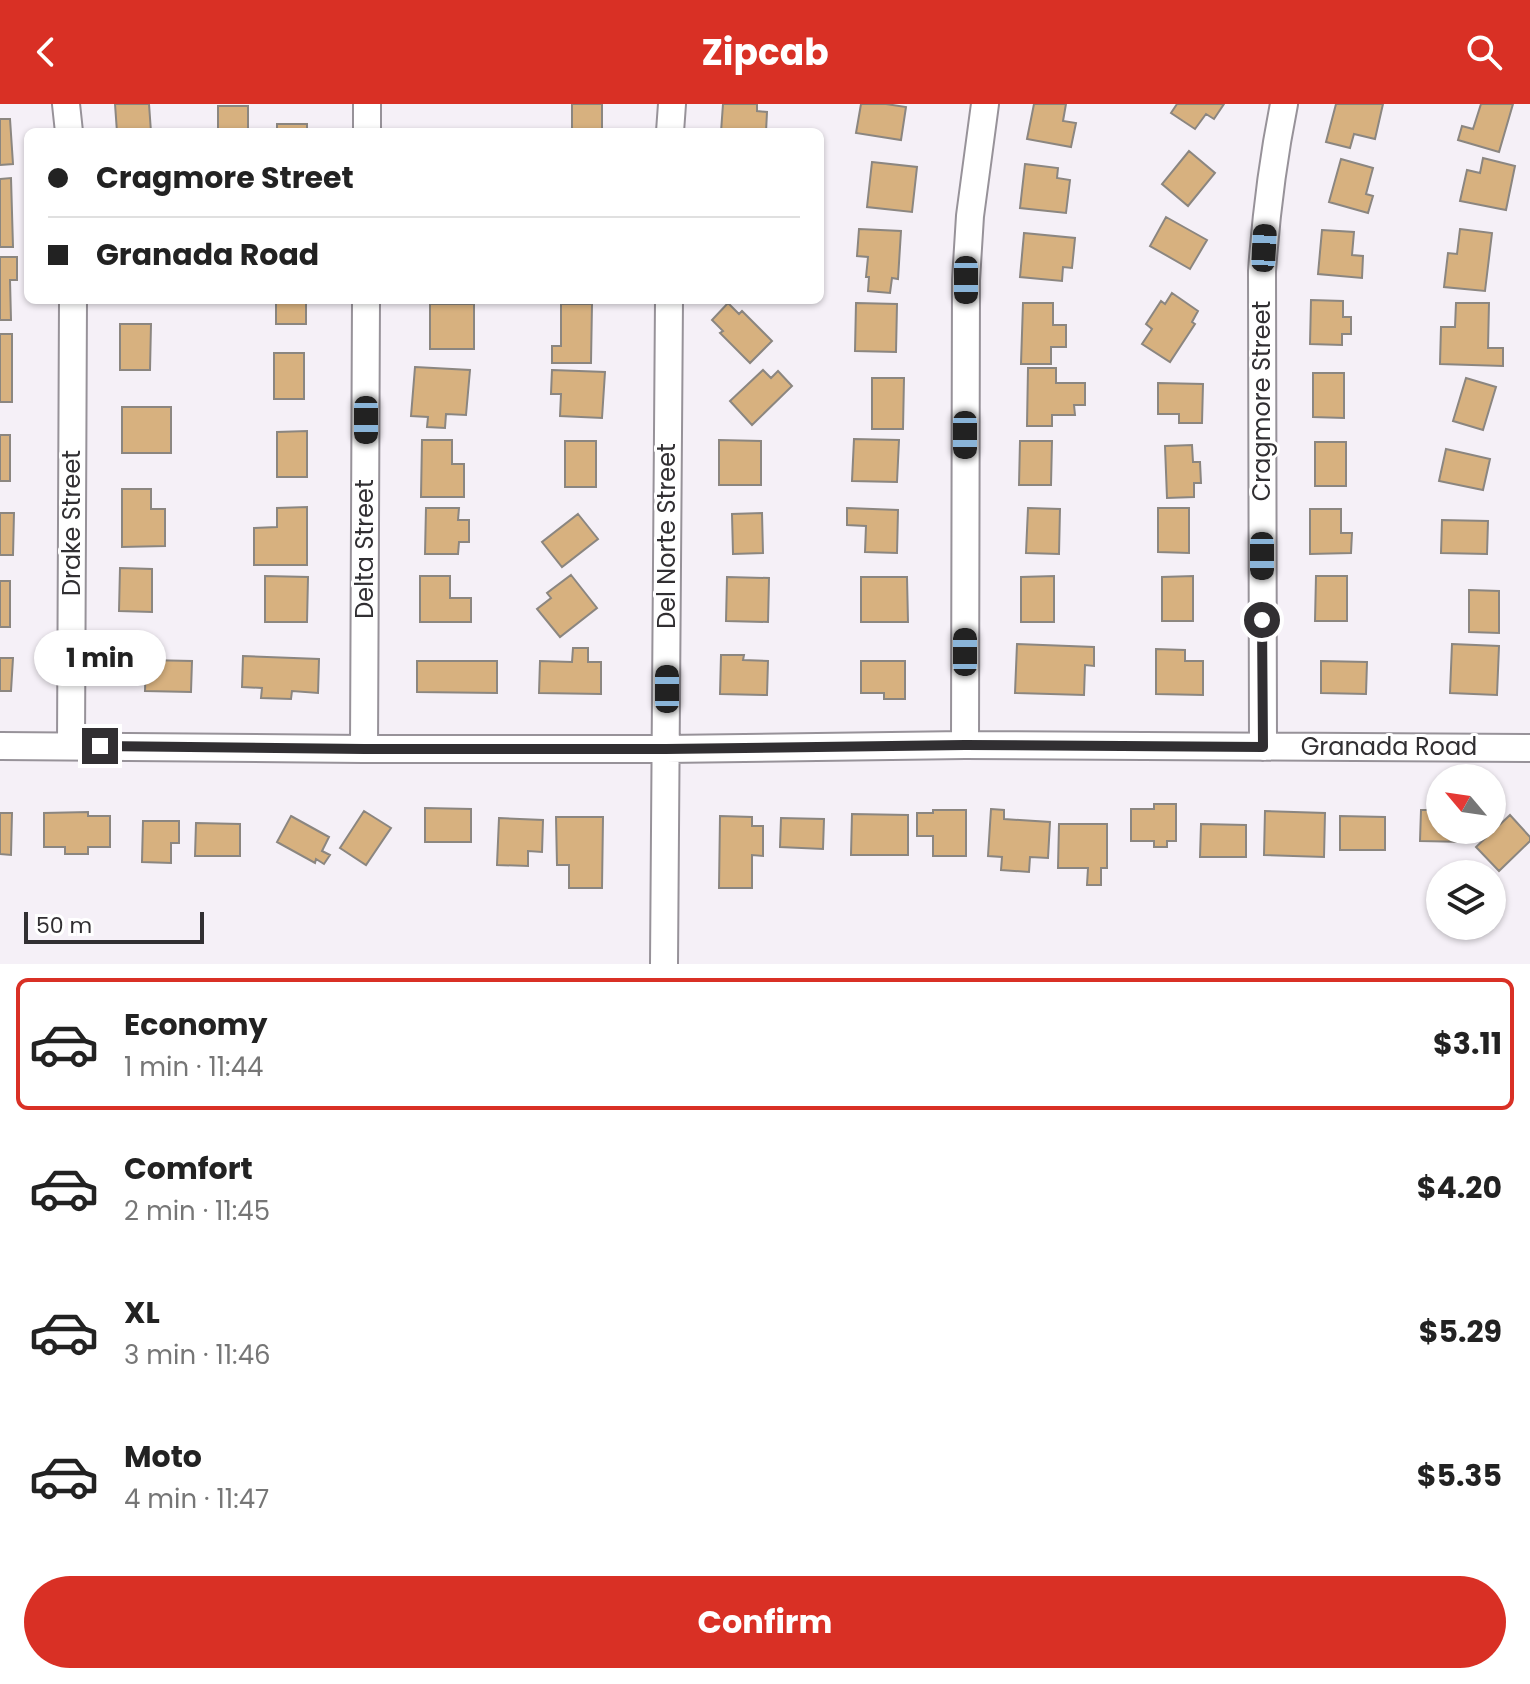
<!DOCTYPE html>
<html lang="en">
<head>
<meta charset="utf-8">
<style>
  body { margin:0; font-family:Poppins,sans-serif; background:#f6f6f6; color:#222; height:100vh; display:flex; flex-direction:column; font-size:30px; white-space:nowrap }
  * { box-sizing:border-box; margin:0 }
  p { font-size:26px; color:#767676 }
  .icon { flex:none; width:44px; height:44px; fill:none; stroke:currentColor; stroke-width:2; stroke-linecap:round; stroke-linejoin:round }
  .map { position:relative; height:860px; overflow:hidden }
  .details { display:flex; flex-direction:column; background:#fff; flex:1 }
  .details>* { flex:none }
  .hud { position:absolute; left:24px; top:24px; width:800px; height:176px; border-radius:12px; box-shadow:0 2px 6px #0004; display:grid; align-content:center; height:176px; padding:0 24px; background:#fff }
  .needle { width:52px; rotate:299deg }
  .tools { position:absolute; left:1426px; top:660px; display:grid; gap:16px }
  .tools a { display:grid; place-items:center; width:80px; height:80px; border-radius:50%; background:#fff; box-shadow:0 2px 6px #0004; font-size:40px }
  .scale { position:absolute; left:24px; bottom:20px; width:180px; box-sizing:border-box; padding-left:8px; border:4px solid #312f32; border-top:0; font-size:22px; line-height:28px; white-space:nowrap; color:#312f32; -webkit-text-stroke:6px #fff; paint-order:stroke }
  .end { position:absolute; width:36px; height:36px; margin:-18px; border:10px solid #312f32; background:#fff; box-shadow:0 0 0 4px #fff }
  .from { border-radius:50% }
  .bubble { position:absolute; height:56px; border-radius:28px; background:#fff; box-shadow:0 2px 6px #0004; font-size:26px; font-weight:700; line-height:56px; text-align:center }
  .car { position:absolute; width:24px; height:48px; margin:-24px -12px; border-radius:10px; box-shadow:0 0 6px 2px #0007; background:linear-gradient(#222 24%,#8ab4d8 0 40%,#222 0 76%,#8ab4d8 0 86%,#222 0) }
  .hud b { display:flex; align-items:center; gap:28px; height:76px; font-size:30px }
  .hud b+b { border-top:2px solid #e0e0e0 }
  .hud i { width:20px; height:20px; background:#222 }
  ul { padding:14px 0 0; list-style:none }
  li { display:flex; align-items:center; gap:24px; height:132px; margin:0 16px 12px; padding:0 8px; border:4px solid transparent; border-radius:12px }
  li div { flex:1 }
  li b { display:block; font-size:30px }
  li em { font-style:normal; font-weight:700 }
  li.selected { border-color:#d93025 }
  li>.icon { width:72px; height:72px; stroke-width:1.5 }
  .cta { display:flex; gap:16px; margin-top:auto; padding:16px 24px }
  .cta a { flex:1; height:92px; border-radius:48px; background:#d93025; color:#fff; font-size:32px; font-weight:700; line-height:92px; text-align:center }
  header { display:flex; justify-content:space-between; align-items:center; height:104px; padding:0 24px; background:#d93025; color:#fff; font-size:36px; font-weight:700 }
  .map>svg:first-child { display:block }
  .building { fill:#d7b17f; stroke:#8b8680; stroke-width:2 }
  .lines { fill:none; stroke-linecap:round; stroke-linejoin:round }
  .street-casing { stroke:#979299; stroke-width:30 }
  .street { stroke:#fff; stroke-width:26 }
  .route { stroke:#312f32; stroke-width:10 }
  .labels { text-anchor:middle; stroke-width:6; stroke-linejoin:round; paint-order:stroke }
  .street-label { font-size:24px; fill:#312f32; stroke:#fff }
</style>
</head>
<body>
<header><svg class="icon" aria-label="back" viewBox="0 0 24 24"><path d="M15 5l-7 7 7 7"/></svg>Zipcab<svg class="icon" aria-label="search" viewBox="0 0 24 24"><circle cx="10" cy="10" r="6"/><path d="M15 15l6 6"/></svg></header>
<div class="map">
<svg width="1530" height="860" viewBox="0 0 1530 860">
  <rect width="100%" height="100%" fill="#f5f0f7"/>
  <path class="building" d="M115,0H149L151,28H117Z
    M572,0H602V28H572Z
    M723,0H757V7L767,8L766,28H721Z
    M861,0H886L906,3L901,36L856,29Z
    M1034,0H1066L1063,17L1076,19L1071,43L1027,35Z
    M1177,0H1224L1214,15L1206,10L1195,25L1171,9Z
    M1336,0H1383L1375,35L1354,30L1350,44L1326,38Z
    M1481,0H1513L1499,48L1458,36L1462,22L1473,25Z
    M218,2H248V28H218Z
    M0,15H10L13,60L0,61Z
    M277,20H307V28H277Z
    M1189,47L1215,69L1188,102L1162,80Z
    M1483,54L1515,62L1506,106L1460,97L1467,66L1480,69Z
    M1341,55L1373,64L1366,90L1373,92L1368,109L1329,98Z
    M872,58L917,63L912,108L867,103Z
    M1025,60L1058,64L1057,74L1070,76L1066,109L1020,104Z
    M11,74L13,143H0V75Z
    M1166,113L1207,136L1190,165L1150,142Z
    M859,125L901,127L898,175L892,174L890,189L868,187L869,173H866L868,153L857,152Z
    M1460,125L1492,129L1485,187L1444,183L1448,149L1457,150Z
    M1322,126L1354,128L1352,151L1363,152L1362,174L1318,170Z
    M1024,129L1075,134L1072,164L1063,163L1062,177L1020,173Z
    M0,153H17V176H10L11,216H0Z
    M1172,189L1198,207L1192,218L1195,220L1170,258L1142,240L1152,225L1146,220L1161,197L1165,200Z
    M124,196H155V198L124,199Z
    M276,196H306V220H276Z
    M1311,196L1343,197V213H1351V230H1342V241L1310,240Z
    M728,199L739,210L742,207L772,237L750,259L720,229L723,227L712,216Z
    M856,199L897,200L896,248L855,247Z
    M1023,199H1053V221H1066V243H1051V260H1021Z
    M1456,199H1489L1488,244H1503V262L1440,260L1441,223H1455Z
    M430,200H474V245H430Z
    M561,200H592L591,259H552V242H561Z
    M120,220H151L150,266H120Z
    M0,230H12V298H0Z
    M274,249H304V295H274Z
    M415,263L470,266L466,311L446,310L445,324L427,323L428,313L411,312Z
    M1028,264H1056V279H1085V301H1074L1075,311H1052V322H1027Z
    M552,266L605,268L602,314L560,312L561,290H551Z
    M763,266L771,274L778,267L792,282L752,321L730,297Z
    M1313,269H1344V314L1313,313Z
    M872,274H904L903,325H872Z
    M1466,274L1496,283L1483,326L1453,317Z
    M1158,279L1203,280L1202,319H1179V310H1158Z
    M122,303H171V349H122Z
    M307,327V373H277V328Z
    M0,331H10V377H0Z
    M854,335L899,336L897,378L852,377Z
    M422,336H452V360H464V393H421Z
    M719,336L761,337V381H719Z
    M565,337H596V383H565Z
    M1020,337H1052L1051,381H1019Z
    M1315,338H1346V382H1315Z
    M1192,341L1193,358H1200L1201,379H1194V393L1167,394L1165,342Z
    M1446,345L1490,355L1483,386L1439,377Z
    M122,385H151V405H165V442L122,443Z
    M307,403V461H254V424L277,423V404Z
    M426,404H459L458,416H469V438H459L458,450H425Z
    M847,404L898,406L897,449L865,448L866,422L847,421Z
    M1028,404L1060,405L1059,450L1026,449Z
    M1158,404H1189V449L1158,448Z
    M1310,405H1341V429H1352L1351,449L1310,450Z
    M0,409H14L13,451H0Z
    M762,409L763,449L733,450L732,410Z
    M578,410L598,435L562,463L542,438Z
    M1442,416L1488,417L1487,450L1441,449Z
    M120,464L152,465V508L119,507Z
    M571,471L597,504L560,533L537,505L551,494L547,489Z
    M265,472L308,473L307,518H265Z
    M420,472H450V494H471V518H420Z
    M1054,472V518H1021V473Z
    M1193,472V517H1162V473Z
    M1316,472H1347V517H1315Z
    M727,473L769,474L768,518L726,517Z
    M861,473H907L908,518H861Z
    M0,477H10V523H0Z
    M1469,486L1499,487V529L1469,528Z
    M1017,540L1094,543V562L1085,561L1084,591L1015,589Z
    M1452,540L1499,542L1497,591L1450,589Z
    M573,544H588V558H601V590L539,589L540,557L572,558Z
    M1156,545L1185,546V557H1203V591L1156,590Z
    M721,551H744L743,556L768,557L767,591L720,590Z
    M243,552L319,555L318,589L292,587L291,595L261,594L262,584L242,583Z
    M0,554H13L11,587H0Z
    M146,556L192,557L191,588L145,587Z
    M417,557H497V589L417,588Z
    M861,557H905V595H884V589H861Z
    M1321,557L1367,558L1366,590L1321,589Z
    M1154,700H1176V737H1167V743H1154V737H1131V705H1154Z
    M425,704L471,705V738H425Z
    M991,705L1004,706V715L1050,718L1048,754L1030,753L1029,768L1001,766L1002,753L988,752Z
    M933,706H966V752H933V732H917V709H933Z
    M1421,706H1440V726H1466V738L1420,737Z
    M364,707L391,724L366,761L340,744Z
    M1265,707L1325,709L1324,753L1264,751Z
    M88,708V712H110V743H88V750H65V743H44V709Z
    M0,709H12L11,751L0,750Z
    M852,710L908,711V751H851Z
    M1510,711L1530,733V737L1499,767L1476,743Z
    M291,712L329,733L322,747L330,751L324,760L316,755L315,759L277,738Z
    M720,712L752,713V722H763V752L752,751V784H719Z
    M1340,712L1385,713V746H1340Z
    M556,713H603L602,784H569V761H557Z
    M499,714L543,716L542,748L528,747V762L497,761Z
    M781,714L824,715L823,745L780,743Z
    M143,717H179V739H171V759L142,758Z
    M196,719L240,720V752H195Z
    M1059,720H1107V764H1101V781H1087L1088,764H1058Z
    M1201,720L1246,721V753H1200Z"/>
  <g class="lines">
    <defs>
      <path id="street" d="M66,0L69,28
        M367,28V0
        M670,28L672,0
        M965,641L966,176L970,112L985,0
        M0,642L364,645H666L965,641L1530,644
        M71,642L73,196
        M1263,643L1262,167C1266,111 1273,55 1284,0
        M364,645L366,196
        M664,860L669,196"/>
    </defs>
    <use href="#street" class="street-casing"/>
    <use href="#street" class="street"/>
  </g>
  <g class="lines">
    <path class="route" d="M100,642L364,645H666L965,641L1263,643L1262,516"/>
  </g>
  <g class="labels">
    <g class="street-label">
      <text transform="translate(1262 297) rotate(-90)" y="8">Cragmore Street</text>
      <text transform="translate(72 419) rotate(-90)" y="8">Drake Street</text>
      <text transform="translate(667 432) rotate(-90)" y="8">Del Norte Street</text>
      <text transform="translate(365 445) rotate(-90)" y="8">Delta Street</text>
      <text x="1389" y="651">Granada Road</text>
    </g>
  </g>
</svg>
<div class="tools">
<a><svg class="needle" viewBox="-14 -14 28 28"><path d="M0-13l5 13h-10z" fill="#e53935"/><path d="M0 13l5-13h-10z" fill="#767676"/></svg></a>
<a><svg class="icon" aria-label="layers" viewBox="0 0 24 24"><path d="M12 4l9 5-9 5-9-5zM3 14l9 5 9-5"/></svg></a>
</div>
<div class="scale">50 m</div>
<i class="end from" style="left:1262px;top:516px"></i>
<i class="end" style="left:100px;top:642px"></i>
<div class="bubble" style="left:34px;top:526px;width:132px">1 min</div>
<i class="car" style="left:1264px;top:144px;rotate:3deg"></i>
<i class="car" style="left:966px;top:176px;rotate:180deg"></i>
<i class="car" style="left:366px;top:316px;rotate:180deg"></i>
<i class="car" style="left:965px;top:331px;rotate:180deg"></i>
<i class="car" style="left:1262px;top:452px;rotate:180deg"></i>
<i class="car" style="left:965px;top:548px;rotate:0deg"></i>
<i class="car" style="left:667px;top:585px;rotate:0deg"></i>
<div class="hud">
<b><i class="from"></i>Cragmore Street</b>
<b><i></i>Granada Road</b>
</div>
</div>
<section class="details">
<ul>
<li class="selected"><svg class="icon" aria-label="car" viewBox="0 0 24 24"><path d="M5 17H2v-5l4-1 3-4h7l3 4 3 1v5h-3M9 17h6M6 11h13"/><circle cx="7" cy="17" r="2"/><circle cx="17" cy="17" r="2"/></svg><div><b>Economy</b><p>1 min · 11:44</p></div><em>$3.11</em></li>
<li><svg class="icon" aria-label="car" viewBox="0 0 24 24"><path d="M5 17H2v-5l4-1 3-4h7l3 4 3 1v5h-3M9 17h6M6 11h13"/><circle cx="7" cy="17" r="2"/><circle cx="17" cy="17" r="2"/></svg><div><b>Comfort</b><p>2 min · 11:45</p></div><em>$4.20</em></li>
<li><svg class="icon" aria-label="car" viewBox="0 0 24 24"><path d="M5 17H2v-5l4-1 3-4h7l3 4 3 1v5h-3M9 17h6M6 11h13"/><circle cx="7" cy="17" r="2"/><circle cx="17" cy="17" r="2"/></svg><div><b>XL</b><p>3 min · 11:46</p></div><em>$5.29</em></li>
<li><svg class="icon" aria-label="car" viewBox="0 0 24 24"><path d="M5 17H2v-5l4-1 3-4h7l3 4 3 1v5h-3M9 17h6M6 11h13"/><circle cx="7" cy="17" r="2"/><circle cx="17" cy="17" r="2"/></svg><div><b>Moto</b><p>4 min · 11:47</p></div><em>$5.35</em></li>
</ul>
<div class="cta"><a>Confirm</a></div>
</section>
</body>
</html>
